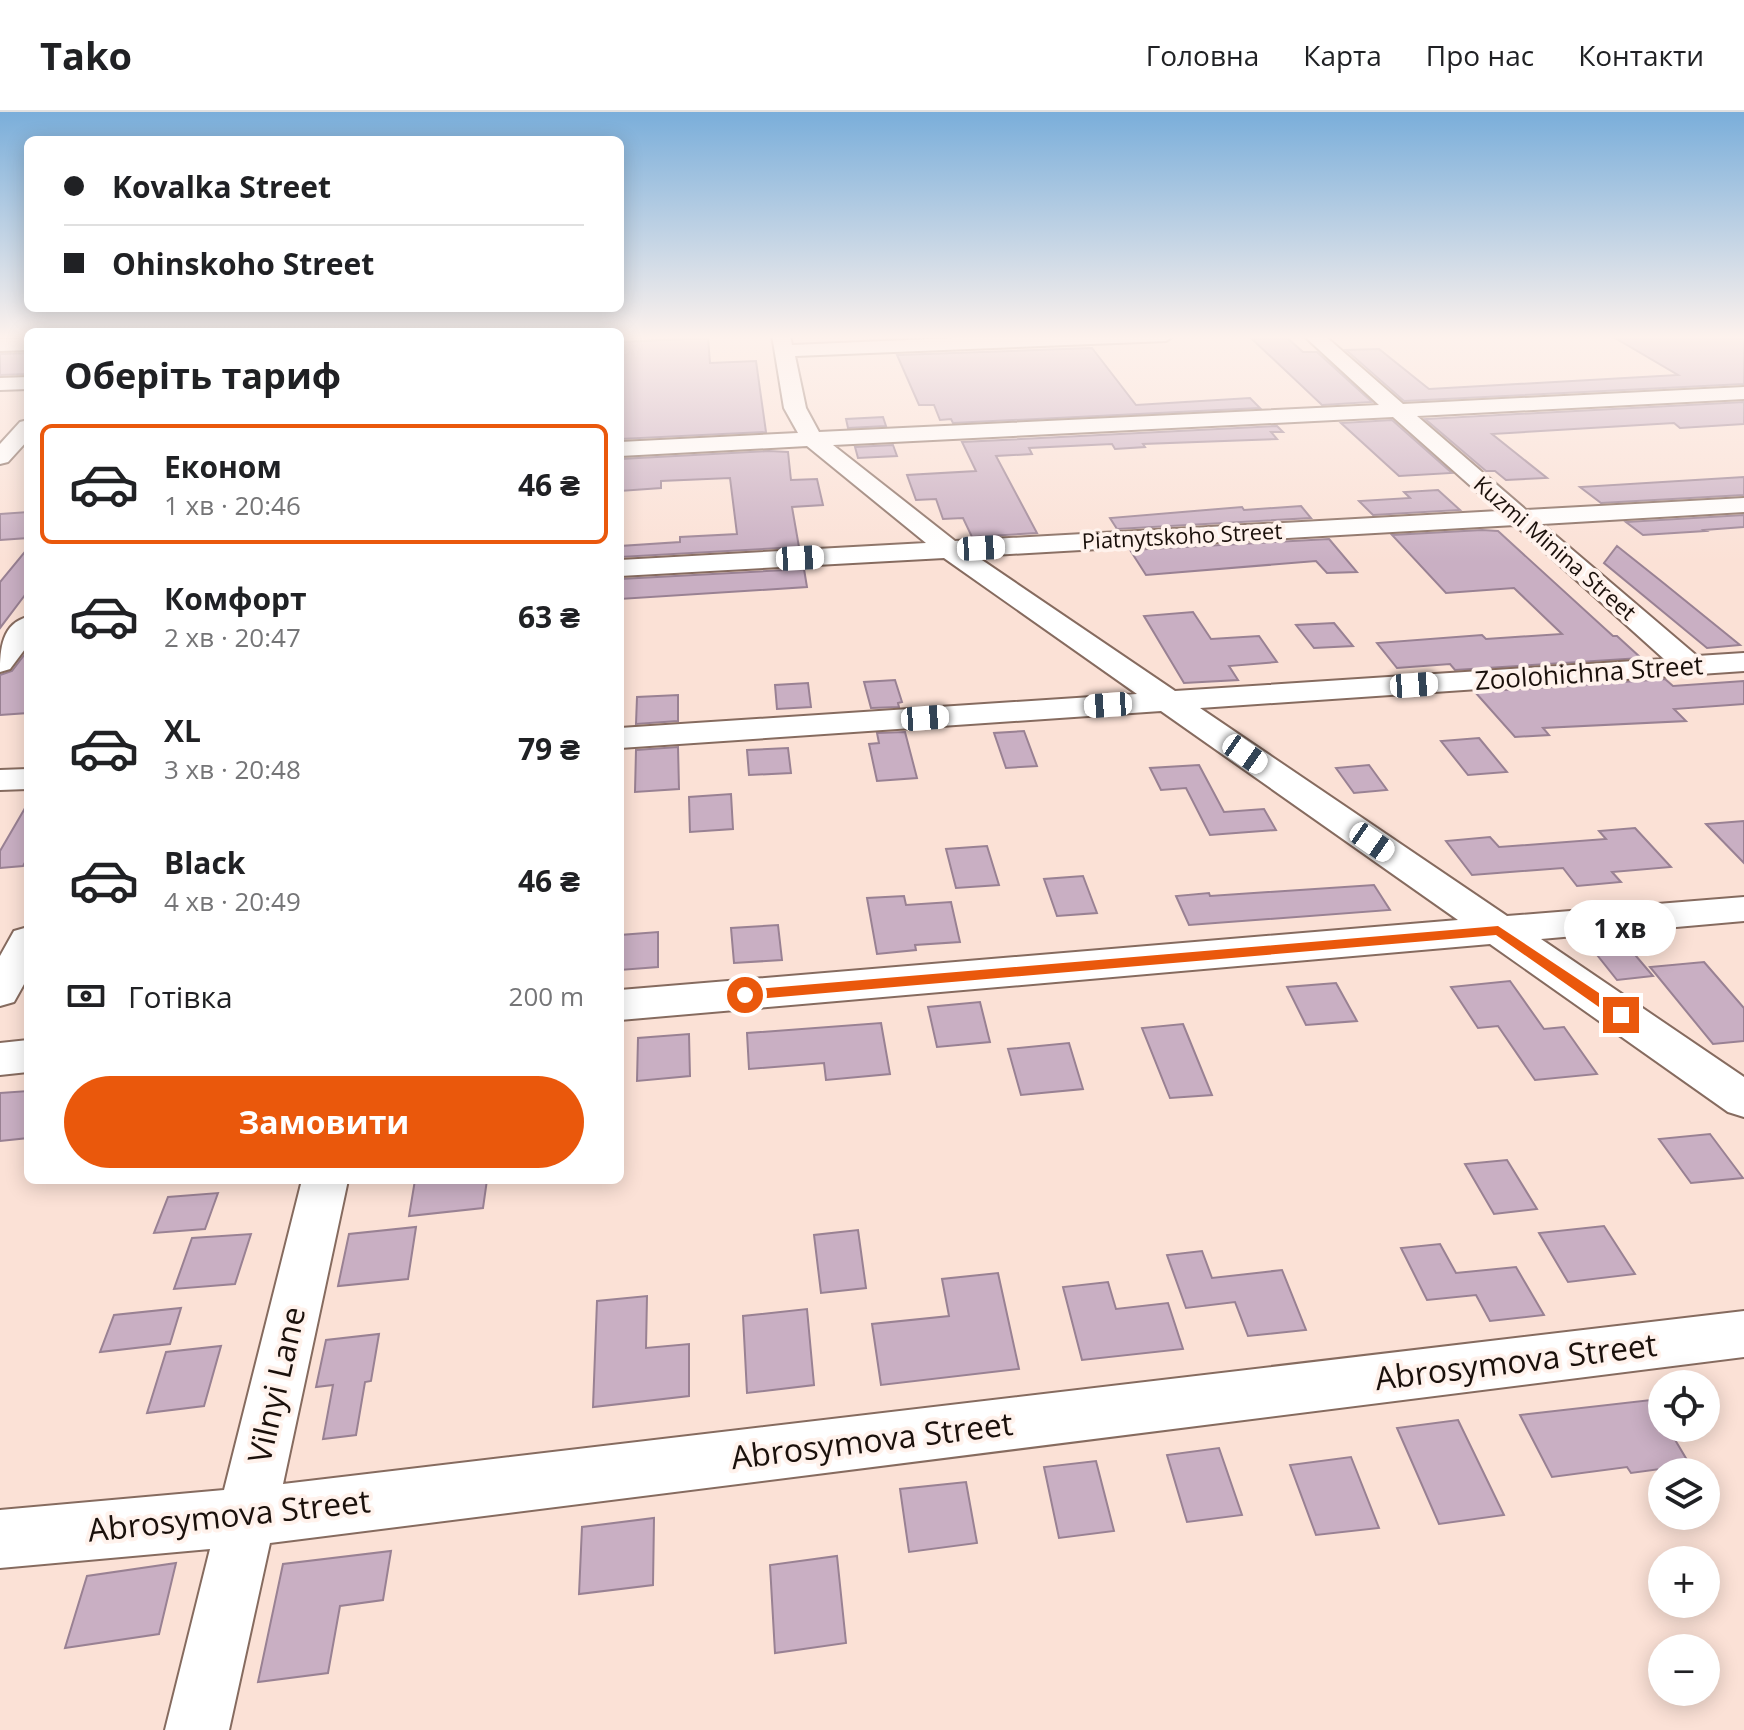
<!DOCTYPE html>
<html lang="uk">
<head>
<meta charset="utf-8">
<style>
  body { margin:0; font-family:"Open Sans",sans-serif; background:#f6f6f6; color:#202124; height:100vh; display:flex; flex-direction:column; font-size:30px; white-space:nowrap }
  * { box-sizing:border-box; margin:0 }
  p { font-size:26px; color:#757577 }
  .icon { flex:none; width:44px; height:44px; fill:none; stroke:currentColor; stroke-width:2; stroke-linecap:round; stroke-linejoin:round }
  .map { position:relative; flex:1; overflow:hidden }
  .drawer { position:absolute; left:24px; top:216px; width:600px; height:856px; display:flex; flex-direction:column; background:#fff; border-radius:12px; box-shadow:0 4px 20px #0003 }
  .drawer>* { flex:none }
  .guide { position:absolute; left:24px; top:24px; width:600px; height:176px; border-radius:12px; box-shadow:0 4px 20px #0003; display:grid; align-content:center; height:176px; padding:0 40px; background:#fff }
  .buttons { position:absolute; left:1648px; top:1258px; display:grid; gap:16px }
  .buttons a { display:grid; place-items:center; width:72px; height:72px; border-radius:50%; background:#fff; box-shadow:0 4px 20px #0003; font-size:40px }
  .end { position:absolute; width:36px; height:36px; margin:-18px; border:10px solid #ea580c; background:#fff; box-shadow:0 0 0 4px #fff }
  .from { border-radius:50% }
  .bubble { position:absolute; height:56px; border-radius:28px; background:#fff; box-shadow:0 4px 20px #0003; font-size:26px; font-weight:700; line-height:56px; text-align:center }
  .car { position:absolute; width:24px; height:48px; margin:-24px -12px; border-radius:10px; box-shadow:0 0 6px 2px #0007; background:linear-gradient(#fff 24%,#345 0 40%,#fff 0 76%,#345 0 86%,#fff 0) }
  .guide b { display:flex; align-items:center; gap:28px; height:76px; font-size:30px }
  .guide b+b { border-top:2px solid #e0e0e0 }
  .guide i { width:20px; height:20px; background:#202124 }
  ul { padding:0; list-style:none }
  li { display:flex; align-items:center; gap:24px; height:120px; margin:0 16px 12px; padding:0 24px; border:4px solid transparent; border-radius:12px }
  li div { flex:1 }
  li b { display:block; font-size:30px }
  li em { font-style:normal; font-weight:700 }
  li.current { border-color:#ea580c }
  li>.icon { width:72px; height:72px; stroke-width:1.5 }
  h2 { padding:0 40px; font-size:36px; line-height:96px }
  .pay { display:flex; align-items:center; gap:20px; height:88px; padding:0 40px; font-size:30px }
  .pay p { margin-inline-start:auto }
  .action { display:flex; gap:16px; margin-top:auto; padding:16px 40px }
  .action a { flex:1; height:92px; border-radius:48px; background:#ea580c; color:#fff; font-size:32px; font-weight:700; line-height:92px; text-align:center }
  header { display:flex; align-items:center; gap:48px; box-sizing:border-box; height:112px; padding:0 40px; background:#fff; border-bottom:2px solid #e0e0e0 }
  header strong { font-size:38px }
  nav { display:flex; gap:44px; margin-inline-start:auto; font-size:28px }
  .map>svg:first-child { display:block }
  .building { fill:#c9afc3; stroke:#998193; stroke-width:2 }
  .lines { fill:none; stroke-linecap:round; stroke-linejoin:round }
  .minor-casing { stroke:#866b5f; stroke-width:4 }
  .minor { fill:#fff; fill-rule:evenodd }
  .route { fill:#ea580c }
  .labels { text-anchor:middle; stroke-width:8; stroke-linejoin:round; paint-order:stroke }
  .far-street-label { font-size:22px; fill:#1a100b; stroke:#fff2ec }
  .street-label { font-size:26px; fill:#1a100b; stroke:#fff2ec }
  .near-street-label { font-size:32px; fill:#1a100b; stroke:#fff2ec }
</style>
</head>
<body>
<header>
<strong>Tako</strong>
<nav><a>Головна</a><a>Карта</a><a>Про нас</a><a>Контакти</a></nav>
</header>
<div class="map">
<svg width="1744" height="1618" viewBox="0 0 1744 1618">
  <rect width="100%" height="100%" fill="#fbe1d6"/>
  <path class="building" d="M1610,223H1744V272L1404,289L1346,238L1379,237L1429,277L1678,263Z
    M1285,224L1303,240H1317L1372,290L1322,293L1252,227Z
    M708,226L710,251L756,249L766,320L620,327V230Z
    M1092,236L1136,293L1250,286L1260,296L953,311L951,307L940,308L934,293H919L897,243Z
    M28,241V262L0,263V242Z
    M1744,290V312L1680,316L1674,311L1492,322L1547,366L1506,368L1495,359H1486L1425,307Z
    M883,305L886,314L848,316L846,307Z
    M1392,308L1452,361L1399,364L1341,311Z
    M1277,314L1283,320H1271L1277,327L1143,332L1145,335L1115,337L1112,332L1029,336L1032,342L996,344L1037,421L972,425L963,406L943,407L936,387L916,388L907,363L976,359L962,330Z
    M893,333L897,344L858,346L855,335Z
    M769,339L788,340L791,368L817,367L823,393L792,395L799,435L620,445V434L680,430V425L737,422L730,366L661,369V376L620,379V347Z
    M1744,365V383L1601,391L1580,375Z
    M1438,378L1460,398L1373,403L1359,389L1410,386L1404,380Z
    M1301,394L1311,406L1117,417L1110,406L1242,395L1244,398Z
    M28,400V426L0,428V402Z
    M1744,403V415L1704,418L1706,419L1643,423L1626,410Z
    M1482,418L1498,419L1613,524H1617L1641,546L1455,558L1450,552L1397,556L1377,531L1482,523L1486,527L1562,522L1514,476L1446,481L1392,423Z
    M1329,427L1357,460L1327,461L1316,449L1146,463L1130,438Z
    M1617,434L1661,469L1740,533L1707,536L1604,451Z
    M28,436V479L0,516V470Z
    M804,457L807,475L620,487V467Z
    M1193,500L1211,527L1259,524L1277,550L1229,554L1238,568L1184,571L1144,504Z
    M1334,511L1353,534L1314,536L1296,513Z
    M28,538V601L0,603V563L12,559Z
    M1665,567L1673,574L1744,569V592L1674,597L1686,609L1543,616L1549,623L1515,625L1475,580Z
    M895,568L902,590L898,591L899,595L871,596L864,570Z
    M808,571L811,595L777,597L775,573Z
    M678,583V609L636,612L637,585Z
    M1024,619L1037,654L1006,656L994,621Z
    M905,620L917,666L877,669L869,632L879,631L877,621Z
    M1479,626L1507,660L1468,663L1441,629Z
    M678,635L679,677L635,680L636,638Z
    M788,636L791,661L749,663L747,638Z
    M1199,653L1224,700L1264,697L1276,718L1210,723L1186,676L1161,678L1150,656Z
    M1369,653L1387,678L1354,681L1336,656Z
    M731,682L733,717L690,720L689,685Z
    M28,691V745L23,754L0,756V739Z
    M1744,709V751L1706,712Z
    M1635,716L1671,755L1612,760L1621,770L1577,774L1563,756L1472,763L1446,729L1490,725L1499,735L1606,727L1599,719Z
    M987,734L999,773L956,776L946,737Z
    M1083,764L1097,801L1057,804L1044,767Z
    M1374,773L1390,798L1189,813L1176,784L1209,781L1210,784Z
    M904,784L906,793L951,790L960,830L915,833L916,838L877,842L867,786Z
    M778,813L782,848L734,851L731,816Z
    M658,820V855L620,858V823Z
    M1625,831L1653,864L1617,868L1590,834Z
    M1704,850L1744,896V929L1713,932L1650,855Z
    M1510,869L1544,917L1564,915L1597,962L1535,968L1498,914L1478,916L1451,875Z
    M1336,871L1357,909L1306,913L1287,875Z
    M980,890L990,930L937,935L928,895Z
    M881,911L890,962L826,968L824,951L749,957L747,921Z
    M1183,912L1212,983L1170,986L1142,916Z
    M689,922L690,964L637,969L638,926Z
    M1069,931L1083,977L1021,983L1008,937Z
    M28,979V1026L0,1029V981Z
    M1710,1022L1743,1066L1691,1071L1659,1027Z
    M1507,1048L1537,1097L1494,1102L1465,1052Z
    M415,1068H487L483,1096L409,1104Z
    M218,1081L205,1117L154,1121L168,1085Z
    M1604,1114L1635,1162L1568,1170L1539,1121Z
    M416,1115L408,1167L338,1174L349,1122Z
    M858,1118L866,1176L821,1181L814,1123Z
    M251,1122L235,1172L174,1177L192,1126Z
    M1440,1132L1456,1161L1516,1155L1544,1203L1490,1209L1476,1183L1427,1188L1401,1136Z
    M1202,1139L1212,1166L1282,1158L1306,1218L1248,1224L1235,1190L1186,1196L1167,1143Z
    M998,1161L1019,1257L881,1273L872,1212L949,1204L942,1167Z
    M1108,1170L1116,1197L1168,1191L1183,1237L1082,1248L1063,1175Z
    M647,1184L646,1236L689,1232V1284L593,1295L597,1189Z
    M181,1196L170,1232L100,1240L114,1203Z
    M807,1197L814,1273L747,1281L743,1204Z
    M379,1222L371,1269L365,1270L356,1323L323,1327L333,1273L316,1275L326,1228Z
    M221,1234L204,1294L147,1301L166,1240Z
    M1651,1288L1662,1306V1316H1668L1690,1353L1631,1361L1627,1355L1552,1365L1520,1303Z
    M1458,1308L1504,1403L1439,1412L1397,1316Z
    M1219,1336L1242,1403L1187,1410L1167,1343Z
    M1351,1345L1379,1416L1316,1423L1290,1353Z
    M1096,1349L1114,1419L1059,1426L1044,1355Z
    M966,1370L977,1431L909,1440L900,1377Z
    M654,1406L653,1473L579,1482L582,1415Z
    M391,1439L383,1488L340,1494L328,1561L258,1570L283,1452Z
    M837,1444L846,1531L775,1541L770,1453Z
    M176,1451L159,1522L65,1536L87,1464Z"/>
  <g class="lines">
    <defs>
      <path id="minor" d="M772,223H790L792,233L1024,223H1175L1166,229L795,244L806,296L819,320L1379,293L1303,223H1324L1403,292L1744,275V287L1417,304L1526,398L1744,386V400L1542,412L1697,544L1744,541V559L1200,596L1507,804L1744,785V809L1541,827L1744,965V1005L1728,1000L1490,832L620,908V878L1458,808L1161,599L620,636V616L1137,582L944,446L620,464V448L926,431L807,334L620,344V330L798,321L784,296ZM1393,305L1499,399L955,429L833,333ZM1515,413L1664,547L1175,579L976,444Z
        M28,226V238L0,239V227Z
        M28,265V277L0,278V266Z
        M28,308V328L8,350L0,352V332L20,310Z
        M28,505V533L10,557L0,560C0,537 2,511 28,505Z
        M28,657V677L0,678V658Z
        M28,815V865L14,890L0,894V844L14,819Z
        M28,928V960L0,963V931Z
        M302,1068H348L283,1372L1744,1199V1245L270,1431L229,1618H165L210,1437L0,1456V1398L224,1378Z"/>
    </defs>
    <use href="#minor" class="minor-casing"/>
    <use href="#minor" class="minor"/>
  </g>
  <linearGradient id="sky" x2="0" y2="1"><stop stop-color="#7aaeda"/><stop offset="0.5" stop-color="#fdf2ed"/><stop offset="1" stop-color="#fdf2ed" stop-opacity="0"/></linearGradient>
  <rect width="1744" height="450" fill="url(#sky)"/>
  <path class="route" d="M1498,814L1626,899V907H1616L1496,823L745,888L738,883L745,878Z"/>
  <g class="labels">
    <g class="far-street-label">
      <text transform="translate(1182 424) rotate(-3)" y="8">Piatnytskoho Street</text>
      <text transform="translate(1555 436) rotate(41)" y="8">Kuzmi Minina Street</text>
    </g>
    <g class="street-label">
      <text transform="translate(1589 561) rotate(-4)" y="9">Zoolohichna Street</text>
    </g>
    <g class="near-street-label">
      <text transform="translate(1516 1250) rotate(-7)" y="11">Abrosymova Street</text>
      <text transform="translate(277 1273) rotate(-77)" y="11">Vilnyi Lane</text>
      <text transform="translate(872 1329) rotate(-7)" y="11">Abrosymova Street</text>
      <text transform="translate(229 1404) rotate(-6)" y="11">Abrosymova Street</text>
    </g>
  </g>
</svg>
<div class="buttons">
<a><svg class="icon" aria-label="locate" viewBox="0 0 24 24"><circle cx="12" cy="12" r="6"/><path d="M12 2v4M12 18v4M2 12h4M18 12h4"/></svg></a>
<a><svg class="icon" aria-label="layers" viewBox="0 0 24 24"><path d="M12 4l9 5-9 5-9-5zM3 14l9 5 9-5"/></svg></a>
<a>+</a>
<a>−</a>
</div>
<i class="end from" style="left:745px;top:883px"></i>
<i class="end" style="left:1621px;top:903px"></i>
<div class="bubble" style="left:1564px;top:788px;width:112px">1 хв</div>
<i class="car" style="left:981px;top:436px;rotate:87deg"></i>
<i class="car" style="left:800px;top:446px;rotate:87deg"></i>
<i class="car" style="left:1414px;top:573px;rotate:86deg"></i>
<i class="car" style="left:1108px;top:593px;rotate:266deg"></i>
<i class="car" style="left:925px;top:606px;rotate:86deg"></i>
<i class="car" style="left:1245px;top:642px;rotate:125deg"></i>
<i class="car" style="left:1372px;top:730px;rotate:125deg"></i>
<div class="guide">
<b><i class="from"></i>Kovalka Street</b>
<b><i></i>Ohinskoho Street</b>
</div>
<section class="drawer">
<h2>Оберіть тариф</h2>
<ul>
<li class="current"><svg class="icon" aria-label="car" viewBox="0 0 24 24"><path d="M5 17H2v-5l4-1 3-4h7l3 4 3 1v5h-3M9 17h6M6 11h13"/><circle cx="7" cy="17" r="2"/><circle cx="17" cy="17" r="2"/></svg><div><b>Економ</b><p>1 хв · 20:46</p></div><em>46 ₴</em></li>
<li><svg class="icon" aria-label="car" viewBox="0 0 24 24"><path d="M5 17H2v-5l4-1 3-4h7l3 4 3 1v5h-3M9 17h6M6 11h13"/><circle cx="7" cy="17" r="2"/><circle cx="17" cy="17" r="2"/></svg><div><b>Комфорт</b><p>2 хв · 20:47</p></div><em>63 ₴</em></li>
<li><svg class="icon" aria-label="car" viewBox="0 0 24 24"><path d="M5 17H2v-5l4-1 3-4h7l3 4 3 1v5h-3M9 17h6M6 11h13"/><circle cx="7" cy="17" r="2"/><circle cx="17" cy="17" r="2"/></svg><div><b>XL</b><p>3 хв · 20:48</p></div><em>79 ₴</em></li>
<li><svg class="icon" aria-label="car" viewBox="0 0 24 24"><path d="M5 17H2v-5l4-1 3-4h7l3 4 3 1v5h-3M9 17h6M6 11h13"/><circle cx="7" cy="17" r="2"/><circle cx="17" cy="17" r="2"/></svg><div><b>Black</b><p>4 хв · 20:49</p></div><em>46 ₴</em></li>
</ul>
<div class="pay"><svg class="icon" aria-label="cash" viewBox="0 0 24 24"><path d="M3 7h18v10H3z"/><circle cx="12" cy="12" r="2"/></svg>Готівка<p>200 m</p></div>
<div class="action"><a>Замовити</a></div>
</section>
</div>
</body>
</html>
